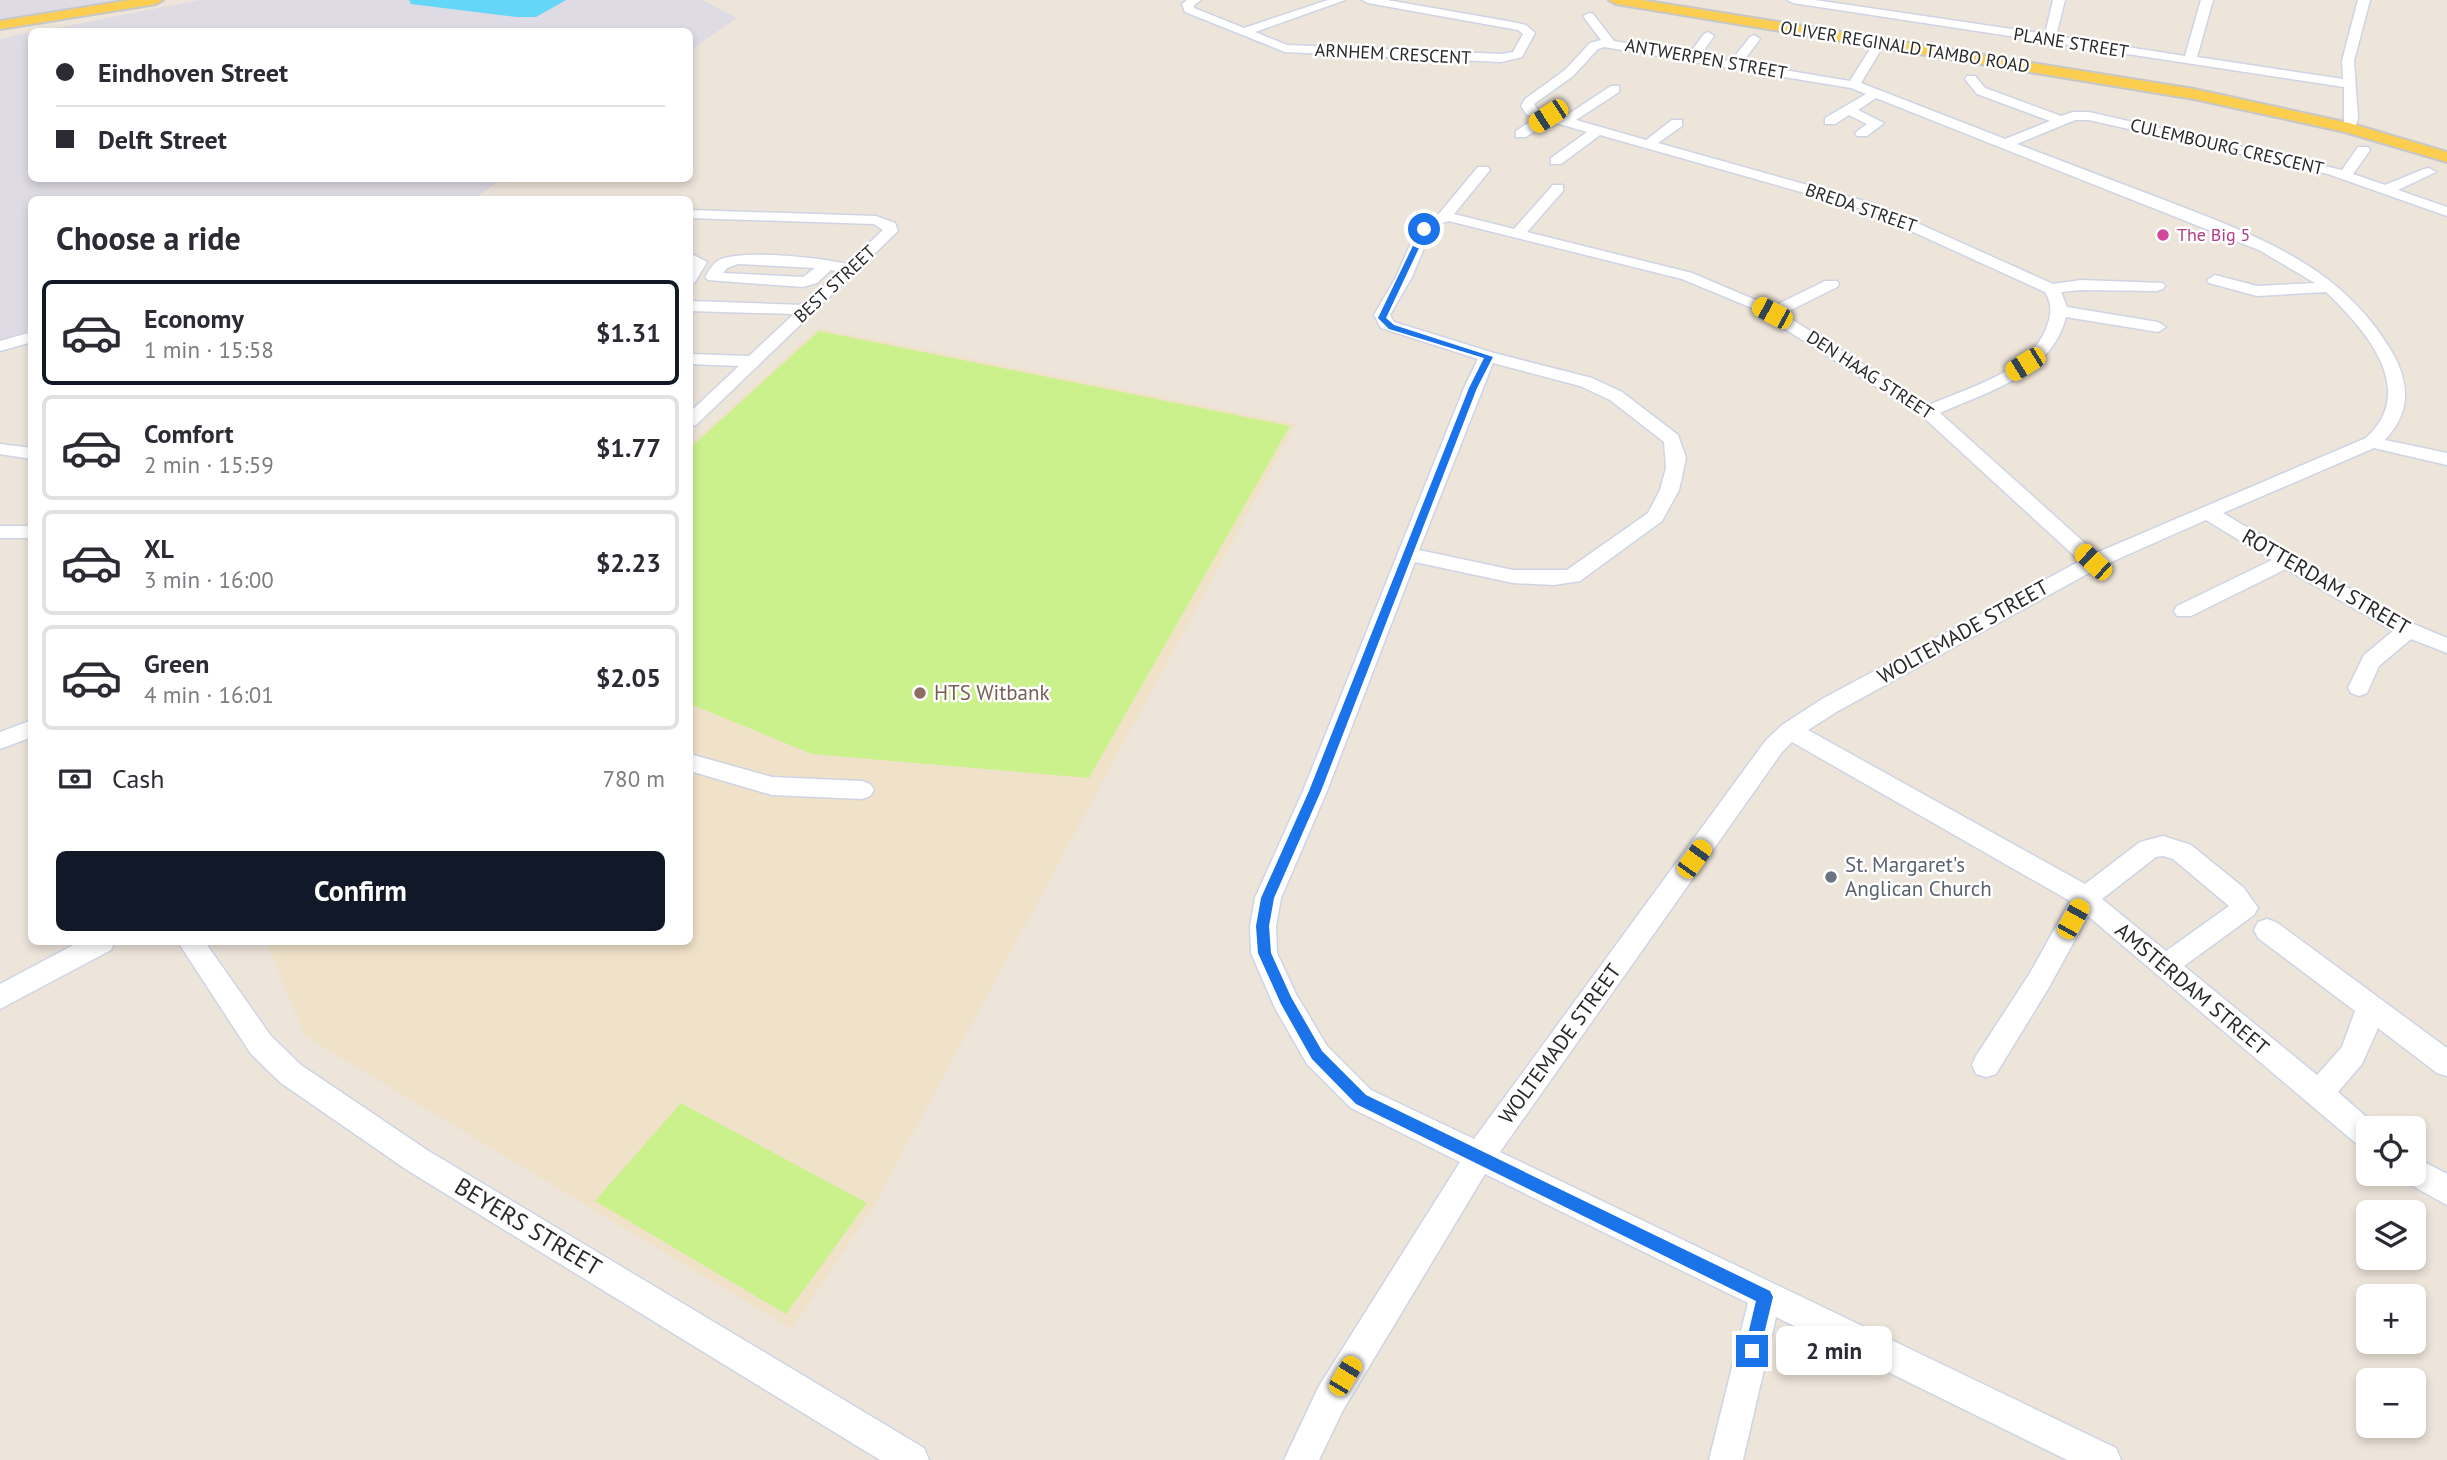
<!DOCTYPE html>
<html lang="en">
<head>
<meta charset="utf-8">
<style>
  body { margin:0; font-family:"PT Sans",sans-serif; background:#f7f7f7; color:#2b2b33; height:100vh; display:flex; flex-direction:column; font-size:26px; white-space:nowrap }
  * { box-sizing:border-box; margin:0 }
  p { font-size:23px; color:#7c7c81 }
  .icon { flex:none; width:38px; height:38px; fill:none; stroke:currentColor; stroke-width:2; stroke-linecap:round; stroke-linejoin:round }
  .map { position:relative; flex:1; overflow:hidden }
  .drawer { position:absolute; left:28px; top:196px; width:665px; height:749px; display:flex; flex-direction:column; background:#fff; border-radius:10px; box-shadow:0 4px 10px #0003 }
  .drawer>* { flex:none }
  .top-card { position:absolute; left:28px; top:28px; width:665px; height:154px; border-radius:10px; box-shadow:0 4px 10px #0003; display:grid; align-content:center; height:154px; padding:0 28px; background:#fff }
  .buttons { position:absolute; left:2356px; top:1116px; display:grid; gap:14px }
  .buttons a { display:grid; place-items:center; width:70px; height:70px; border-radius:10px; background:#fff; box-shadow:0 4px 10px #0003; font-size:35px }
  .end { position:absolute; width:32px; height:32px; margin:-16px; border:9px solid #1a73e8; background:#fff; box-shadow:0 0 0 4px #fff }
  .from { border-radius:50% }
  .bubble { position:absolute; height:49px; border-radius:10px; background:#fff; box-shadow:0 4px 10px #0003; font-size:23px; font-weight:800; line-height:49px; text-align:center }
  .car { position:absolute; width:21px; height:42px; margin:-21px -10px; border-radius:9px; box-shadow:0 0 5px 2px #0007; background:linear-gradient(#f5c518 24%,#345 0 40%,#f5c518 0 76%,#345 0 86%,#f5c518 0) }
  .top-card b { display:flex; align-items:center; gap:24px; height:66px; font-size:26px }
  .top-card b+b { border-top:2px solid #e1e1e2 }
  .top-card i { width:18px; height:18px; background:#2b2b33 }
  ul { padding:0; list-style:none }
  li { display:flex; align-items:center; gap:21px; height:105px; margin:0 14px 10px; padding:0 14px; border:4px solid #e1e1e2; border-radius:10px }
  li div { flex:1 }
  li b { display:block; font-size:26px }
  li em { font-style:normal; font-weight:800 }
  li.current { border-color:#111827 }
  li>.icon { width:63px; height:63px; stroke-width:1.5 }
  h2 { padding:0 28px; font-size:32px; line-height:84px }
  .pay { display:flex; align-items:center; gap:18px; height:77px; padding:0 28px; font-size:26px }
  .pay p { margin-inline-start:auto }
  .primary-button { display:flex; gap:14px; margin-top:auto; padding:14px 28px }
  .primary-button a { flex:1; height:80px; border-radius:10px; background:#111827; color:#fff; font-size:28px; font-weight:800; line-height:80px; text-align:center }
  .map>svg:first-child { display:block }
  .industrial { fill:#dedbe5 }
  .education { fill:#f0e2c8 }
  .pitch { fill:#caf18c }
  .water { fill:#64d6f8 }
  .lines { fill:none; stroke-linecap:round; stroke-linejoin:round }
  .minor-casing { stroke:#cfd4e4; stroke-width:3 }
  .major-casing { stroke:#c7c7c7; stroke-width:4 }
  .minor { fill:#fff; fill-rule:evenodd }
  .major { fill:#fcce50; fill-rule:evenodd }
  .route { fill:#1a73e8 }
  .hotel-dot { fill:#d1479c; stroke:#fff; stroke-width:2.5 }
  .education-dot { fill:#8d6e63; stroke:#fff; stroke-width:2.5 }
  .worship-dot { fill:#6b7280; stroke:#fff; stroke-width:2.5 }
  .labels { text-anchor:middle; stroke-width:5; stroke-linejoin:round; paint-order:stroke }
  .far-street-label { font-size:18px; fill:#292929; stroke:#fff }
  .far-hotel-label { font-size:18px; fill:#b23c85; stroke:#fff; text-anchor:start }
  .street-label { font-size:21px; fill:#292929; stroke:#fff }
  .education-label { font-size:21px; fill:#785e54; stroke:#fff; text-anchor:start }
  .worship-label { font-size:21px; fill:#5b616d; stroke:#fff; text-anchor:start }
  .near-street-label { font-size:24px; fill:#292929; stroke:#fff }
</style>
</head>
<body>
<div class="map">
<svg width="2447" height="1460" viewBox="0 0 2447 1460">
  <rect width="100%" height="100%" fill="#ede4da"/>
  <path class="industrial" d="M0,0H122L0,22Z
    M199,0H702L737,18L690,50V32H36Z
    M31,32L32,178L503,179L472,200H32L31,331L0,341V39Z"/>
  <path class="education" d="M818,328L1296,424L873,1207L792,1329L305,1036L266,942H690V445Z"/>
  <path class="pitch" d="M819,331L1290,426L1089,778L812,754L690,704V448Z
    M681,1103L867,1203L786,1314L595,1201Z"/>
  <path class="water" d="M409,0H566L536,17H517L411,4Z"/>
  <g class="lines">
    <defs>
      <path id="minor" d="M1187,0H1201L1194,5V8L1244,28L1328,0H1345L1255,32L1287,45L1501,54L1513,52L1523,34L1518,30L1368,3L1362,0H1387L1507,21L1526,25L1535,33L1522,57L1501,62L1285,52L1185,12L1182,4Z
        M1787,0H1815L2045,34L2053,0H2065L2056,36L2185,56L2201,0H2213L2197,57L2343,79L2342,61L2358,0H2370L2354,61L2358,118L2354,131H2344V87L1793,3Z
        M1589,13L1593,14L1614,41L1689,54L1704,34L1708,32L1714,36L1700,56L1731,61L1750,37L1754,35L1760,39L1742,63L1850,81L1875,41H1883L1885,43L1861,83L2005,139L2050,121L1977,94L1965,79L1967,76H1975L1985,88L2061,116L2073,112H2089L2342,170L2358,147H2368L2370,150L2353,174L2385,185L2424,169L2429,168L2436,172L2398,190L2447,207V216L2328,174L2089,120H2075L2017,144C2067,163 2117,182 2167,201C2257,236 2341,265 2392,352C2410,384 2411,412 2385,440L2447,453V465L2374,448L2223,513L2397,617L2447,638V653L2411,639L2379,666L2367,693L2359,696L2351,693L2348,688L2364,655L2393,631L2286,569L2191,616H2177L2174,611L2177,606L2272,560L2206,520L2100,567L1838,711L1808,730L2085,884L2140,842L2163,836L2191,845L2244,888L2258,908L2254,915L2184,966L2317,1075L2342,1047L2355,1011L2258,938L2254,930L2258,922L2267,919L2276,922L2447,1048V1076L2437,1073L2378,1028L2362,1064L2338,1092L2380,1129H2368V1148L2358,1145L2088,916L2048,989L1996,1074L1986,1077L1976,1074L1972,1065L1976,1056L2030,973L2070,901L1792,742L1782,752L1500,1152L2116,1448L2121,1460H2067L1776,1317L1743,1460H1709L1748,1303L1485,1174L1343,1410L1319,1460H1284L1319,1386L1460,1162L1351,1108L1307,1064L1275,1008L1251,953L1250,926L1255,898L1303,791L1464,388L1478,359L1381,328L1374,315L1396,277L1417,229L1429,218L1437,216L1478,167H1488L1490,170L1454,214L1514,229L1553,185H1563V191L1527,232L1692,273L1772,307L1825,281H1837L1839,284L1837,287L1783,314L1929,405C1969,387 2028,373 2046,329C2051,316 2053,305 2045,292L1865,210L1600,135L1561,164H1551V158L1587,132L1549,121L1526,137H1516V131L1537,117L1527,115L1521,106L1525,99L1565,70L1590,43L1601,40L1583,16ZM1604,47L1851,88L1866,94L1825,118V124H1835L1849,115L1867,124L1855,133L1857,136H1867L1884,123L1858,110L1876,98L2259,250L2315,283L2257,286L2215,275L2207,280L2209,283L2257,296L2326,292C2365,329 2419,390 2366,438L2096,553L1940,413C1989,391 2051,375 2066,317L2158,332L2166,327L2158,322L2067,307L2061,292L2081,290L2157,291L2163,289L2165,286L2163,283L2081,280L2053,284L1875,204L1658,143L1682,126V120H1672L1646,140L1576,120L1619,92V86H1611L1564,117L1537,109L1534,104L1573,76L1598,49ZM1449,221L1682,279L1752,308L1922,416L2080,561L1822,699L1782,725L1766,740L1474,1139L1371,1090L1327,1046L1296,994L1277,953L1276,926L1281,898L1327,791L1415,562L1513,583L1554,585L1580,581L1662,521L1679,490L1686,458L1678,435L1622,392L1592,378L1494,353L1394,322L1390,315L1412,277L1431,231L1439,224ZM1493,363L1580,386L1610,400L1664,442L1666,468L1660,490L1648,513L1567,570H1513L1419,550ZM2163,856L2173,859L2229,906L2166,951L2102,899L2156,857Z
        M690,210L876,216L895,223L898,231L696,425L690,426V412L739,366L690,364V354L749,356L794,314L690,311V301L803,305L839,272L831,270L817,283L803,287L708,280L705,277C709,271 713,263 719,260C742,249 821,258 847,264L883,230L874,224L690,218ZM738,264L815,268L803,277L723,273L727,268Z
        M690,253L707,262L695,282L690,284Z
        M32,332V342L0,351V341Z
        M0,444L32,448V459L0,454Z
        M0,526H32V538H0Z
        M32,720V737L0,749V732Z
        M690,754L772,777L862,781L870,784L874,790L870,796L862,799L772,795L690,771Z
        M79,942H115L111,950L0,1009V984Z
        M178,942H205L271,1036L301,1065L427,1150L924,1448L929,1460H880L407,1170L281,1083L251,1054Z
        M2413,1156L2447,1174V1205L2402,1180L2400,1174H2413Z"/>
      <path id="major" d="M130,0H163L156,4L0,29V21Z
        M1609,0H1641L2194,89L2349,123L2447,152V162L2345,132L2194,99L1616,4Z"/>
    </defs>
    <use href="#minor" class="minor-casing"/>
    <use href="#major" class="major-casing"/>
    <use href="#minor" class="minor"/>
    <use href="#major" class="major"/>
  </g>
  <path class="route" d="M1422,227L1428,229L1386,318L1394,325L1493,357L1477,388L1321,791L1274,898L1269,926L1271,953L1291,997L1322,1051L1366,1095L1770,1291L1773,1297L1760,1351L1758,1357L1752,1360L1746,1357L1744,1351L1756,1301L1356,1104L1312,1059L1281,1004L1258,953L1256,926L1261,898L1309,791L1469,388L1484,358L1389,329L1378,318Z"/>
  <circle class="hotel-dot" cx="2163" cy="235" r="7"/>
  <circle class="education-dot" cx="920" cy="693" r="7"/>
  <circle class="worship-dot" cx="1831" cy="877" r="7"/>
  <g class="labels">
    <g class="far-street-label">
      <text transform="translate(2071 43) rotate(9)" y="6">PLANE STREET</text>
      <text transform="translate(1905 47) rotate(9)" y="6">OLIVER REGINALD TAMBO ROAD</text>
      <text transform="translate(1393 54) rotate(3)" y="6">ARNHEM CRESCENT</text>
      <text transform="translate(1706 59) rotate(10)" y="6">ANTWERPEN STREET</text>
      <text transform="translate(2227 147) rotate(13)" y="6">CULEMBOURG CRESCENT</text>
      <text transform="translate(1861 208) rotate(19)" y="6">BREDA STREET</text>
      <text transform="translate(835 284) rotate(-43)" y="6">BEST STREET</text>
      <text transform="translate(1870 375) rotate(33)" y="6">DEN HAAG STREET</text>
    </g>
    <g class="far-hotel-label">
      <text x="2177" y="241">The Big 5</text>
    </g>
    <g class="street-label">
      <text transform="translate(2326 582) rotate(30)" y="7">ROTTERDAM STREET</text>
      <text transform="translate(1963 632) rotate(-29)" y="7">WOLTEMADE STREET</text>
      <text transform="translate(2192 989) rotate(40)" y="7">AMSTERDAM STREET</text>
      <text transform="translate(1560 1044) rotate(-54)" y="7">WOLTEMADE STREET</text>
    </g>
    <g class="education-label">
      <text x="934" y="700">HTS Witbank</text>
    </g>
    <g class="worship-label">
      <text x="1845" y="872">St. Margaret's<tspan x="1845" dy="24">Anglican Church</tspan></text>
    </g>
    <g class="near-street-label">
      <text transform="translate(528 1227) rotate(31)" y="8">BEYERS STREET</text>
    </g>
  </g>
</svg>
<div class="buttons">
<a><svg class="icon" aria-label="locate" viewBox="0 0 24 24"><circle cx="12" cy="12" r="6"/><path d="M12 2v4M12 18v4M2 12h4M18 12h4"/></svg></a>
<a><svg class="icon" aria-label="layers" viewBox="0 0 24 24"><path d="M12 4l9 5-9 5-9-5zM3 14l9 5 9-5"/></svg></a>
<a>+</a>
<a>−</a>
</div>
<i class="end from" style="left:1424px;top:229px"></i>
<i class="end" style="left:1752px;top:1351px"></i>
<div class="bubble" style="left:1776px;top:1326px;width:116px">2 min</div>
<i class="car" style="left:1548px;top:116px;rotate:237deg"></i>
<i class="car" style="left:1772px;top:313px;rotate:298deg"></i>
<i class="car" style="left:2025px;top:364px;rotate:238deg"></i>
<i class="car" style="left:2093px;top:562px;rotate:313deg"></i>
<i class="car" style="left:1694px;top:859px;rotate:36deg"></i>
<i class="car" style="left:2073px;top:919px;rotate:29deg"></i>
<i class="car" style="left:1345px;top:1376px;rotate:31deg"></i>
<div class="top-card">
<b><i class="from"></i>Eindhoven Street</b>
<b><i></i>Delft Street</b>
</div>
<section class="drawer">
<h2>Choose a ride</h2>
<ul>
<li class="current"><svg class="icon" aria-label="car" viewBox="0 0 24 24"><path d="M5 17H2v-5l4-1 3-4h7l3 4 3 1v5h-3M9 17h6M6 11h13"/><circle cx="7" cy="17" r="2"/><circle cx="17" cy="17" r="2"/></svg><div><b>Economy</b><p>1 min · 15:58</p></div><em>$1.31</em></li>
<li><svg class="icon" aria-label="car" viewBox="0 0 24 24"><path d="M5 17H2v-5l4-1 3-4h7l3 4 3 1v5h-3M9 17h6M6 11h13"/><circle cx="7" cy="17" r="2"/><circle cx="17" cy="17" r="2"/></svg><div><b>Comfort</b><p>2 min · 15:59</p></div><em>$1.77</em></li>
<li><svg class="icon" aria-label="car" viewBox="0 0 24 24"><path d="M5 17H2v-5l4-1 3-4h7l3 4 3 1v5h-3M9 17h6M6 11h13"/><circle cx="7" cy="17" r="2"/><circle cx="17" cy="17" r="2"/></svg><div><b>XL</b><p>3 min · 16:00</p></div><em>$2.23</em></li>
<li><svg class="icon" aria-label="car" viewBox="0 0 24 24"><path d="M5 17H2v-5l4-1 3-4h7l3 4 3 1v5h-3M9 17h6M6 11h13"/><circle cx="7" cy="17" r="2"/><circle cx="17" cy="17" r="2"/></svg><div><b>Green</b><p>4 min · 16:01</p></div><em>$2.05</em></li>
</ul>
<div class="pay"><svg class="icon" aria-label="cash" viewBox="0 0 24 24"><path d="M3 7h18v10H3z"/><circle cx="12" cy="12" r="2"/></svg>Cash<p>780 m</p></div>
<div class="primary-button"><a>Confirm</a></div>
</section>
</div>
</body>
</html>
